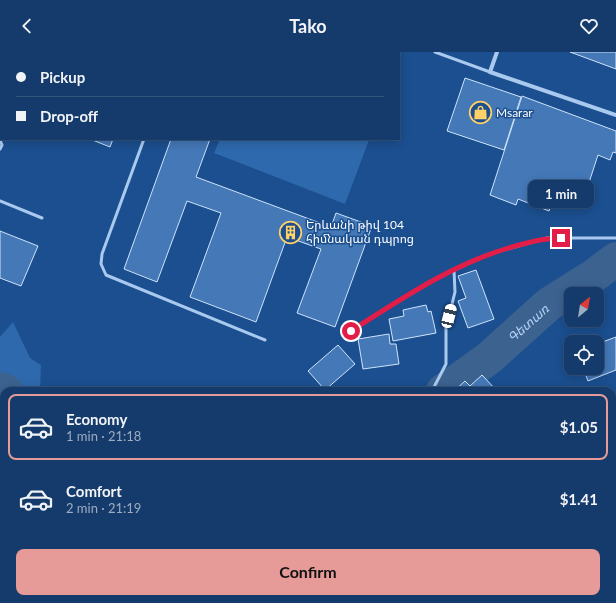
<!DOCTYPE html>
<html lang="en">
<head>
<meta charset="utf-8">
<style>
  body { margin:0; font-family:Lato,"Noto Sans Armenian",sans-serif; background:#214673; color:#f1f3f6; height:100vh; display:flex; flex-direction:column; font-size:15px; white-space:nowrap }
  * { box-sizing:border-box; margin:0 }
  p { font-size:13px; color:#9dadc1 }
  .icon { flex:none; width:22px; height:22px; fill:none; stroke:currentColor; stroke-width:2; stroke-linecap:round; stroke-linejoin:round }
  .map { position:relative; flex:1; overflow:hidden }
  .side { position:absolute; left:0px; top:335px; width:616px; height:216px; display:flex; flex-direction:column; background:#143b6b; border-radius:12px 12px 0 0; box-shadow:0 2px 10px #0003,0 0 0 1px #33557e }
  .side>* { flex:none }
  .top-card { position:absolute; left:0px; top:0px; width:400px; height:88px; box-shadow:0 2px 10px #0003,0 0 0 1px #33557e; display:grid; align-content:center; height:88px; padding:0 16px; background:#143b6b }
  .needle { width:26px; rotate:30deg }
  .buttons { position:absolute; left:564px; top:235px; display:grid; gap:8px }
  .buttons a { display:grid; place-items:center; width:40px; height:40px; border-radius:8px; background:#143b6b; box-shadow:0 2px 10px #0003,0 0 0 1px #33557e; font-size:20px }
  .end { position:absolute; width:18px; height:18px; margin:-9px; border:5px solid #e11d48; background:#fff; box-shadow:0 0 0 2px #fff }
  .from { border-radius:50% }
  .bubble { position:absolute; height:28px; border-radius:8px; background:#143b6b; box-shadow:0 2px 10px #0003,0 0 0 1px #33557e; font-size:13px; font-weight:700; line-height:28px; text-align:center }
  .car { position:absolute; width:12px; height:24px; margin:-12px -6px; border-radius:5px; box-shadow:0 0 3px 1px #0007; background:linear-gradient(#fff 24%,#345 0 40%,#fff 0 76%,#345 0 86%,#fff 0) }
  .top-card b { display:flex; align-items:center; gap:14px; height:38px; font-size:15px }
  .top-card b+b { border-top:1px solid #33557e }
  .top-card i { width:10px; height:10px; background:#f1f3f6 }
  ul { padding:7px 0 0; list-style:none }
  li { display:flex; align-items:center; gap:12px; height:66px; margin:0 8px 6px; padding:0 8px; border:2px solid transparent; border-radius:8px }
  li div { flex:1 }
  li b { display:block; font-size:15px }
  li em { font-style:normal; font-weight:700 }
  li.on { border-color:#e69b98 }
  li>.icon { width:36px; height:36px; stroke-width:1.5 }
  .action { display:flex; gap:8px; margin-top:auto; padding:8px 16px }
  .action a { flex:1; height:46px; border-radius:8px; background:#e69b98; color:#111; font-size:16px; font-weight:700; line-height:46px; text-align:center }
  header { display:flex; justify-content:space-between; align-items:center; height:52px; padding:0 16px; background:#143b6b; font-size:18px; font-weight:700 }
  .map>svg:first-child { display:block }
  .green { fill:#2e69ad }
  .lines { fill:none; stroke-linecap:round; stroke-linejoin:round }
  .river { stroke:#3c6290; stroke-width:34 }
  .building { fill:#4478b7; stroke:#cfe3fa }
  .lane { stroke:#a9c9ee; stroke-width:3 }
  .street { stroke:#a9c9ee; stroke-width:4 }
  .route { stroke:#e11d48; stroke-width:5 }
  .labels { text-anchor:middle; stroke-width:3; stroke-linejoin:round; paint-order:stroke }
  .poi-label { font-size:12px; fill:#fff; stroke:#1b4f8f; text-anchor:start }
  .water-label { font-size:13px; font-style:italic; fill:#b5d3f5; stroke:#1b4f8f }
</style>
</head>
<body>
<header><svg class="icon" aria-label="back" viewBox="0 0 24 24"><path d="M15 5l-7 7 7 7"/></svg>Tako<svg class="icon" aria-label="heart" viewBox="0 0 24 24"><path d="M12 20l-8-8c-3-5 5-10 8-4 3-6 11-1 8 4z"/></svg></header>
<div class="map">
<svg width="616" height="551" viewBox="0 0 616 551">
  <rect width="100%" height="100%" fill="#1b4f8f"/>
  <path class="green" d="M220,87H366L369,88L345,152L214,101Z
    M13,270L30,306L41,313L40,339H4V489L0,488V285Z"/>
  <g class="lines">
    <g class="river">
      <path d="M0,337L6,339"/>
      <path id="s1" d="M443,339L489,306L549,252L592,225L616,207"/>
    </g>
  </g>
  <path class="building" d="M570,0H616V17Z
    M465,26L521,45L504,98L447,79Z
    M522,44L616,79V101L613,100L610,108L598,103L583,149L556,140L549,159L518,147L516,153L490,143Z
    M90,87H113L110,95Z
    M171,87H210L196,125L331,175L336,161L372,174L335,275L297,261L321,197L287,185L256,270L190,245L221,161L187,149L157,230L124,217Z
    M0,179L38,194L21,234L0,226Z
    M476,218L494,267L468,276L458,249L466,246L458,224Z
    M426,253L428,260L431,259L436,281L393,289L389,267L404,264L403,258Z
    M389,282L390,292H396L399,312L363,317L358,287Z
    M616,285V318L588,329L583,316H597V292Z
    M338,293L355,312L325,338L308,319Z
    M482,323L497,339H454L465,329L470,334Z
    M612,362L616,369V385L612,387Z
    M612,546H616V551H596V547Z
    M26,547H58V551H25Z
    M66,547H101V551H66Z
    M124,547H176L175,551H124Z
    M204,547H248V551H203Z
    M255,547H306V551H255Z
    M335,547H379L380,551H336Z
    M397,547H416L409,551H399Z
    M533,547V551H483V548Z
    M571,547H594V551H571Z"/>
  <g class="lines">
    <path class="lane" d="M435,0L490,20
      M175,1L176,0
      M144,87L102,202L101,212L106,223L265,288
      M0,88L2,93L0,97
      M0,149L42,166
      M351,279L426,232L486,203L547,186H616
      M433,337L446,312V276L455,240L454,218"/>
    <path class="street" d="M497,0L490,20L616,63
      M612,431L616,422
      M452,551L458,547"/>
  </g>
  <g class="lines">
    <path class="route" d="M351,279C404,245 457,209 519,193C533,189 546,186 561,186"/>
  </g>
  <defs>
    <symbol id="shop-ring" viewBox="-11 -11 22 22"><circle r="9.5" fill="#1b4f8f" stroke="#ffd166" stroke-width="1.5"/><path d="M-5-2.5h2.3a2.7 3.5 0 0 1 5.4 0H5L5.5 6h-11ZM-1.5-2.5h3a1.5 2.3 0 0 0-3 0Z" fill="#ffd166"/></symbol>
    <symbol id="building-ring" viewBox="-11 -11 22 22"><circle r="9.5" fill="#1b4f8f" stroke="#ffd166" stroke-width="1.5"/><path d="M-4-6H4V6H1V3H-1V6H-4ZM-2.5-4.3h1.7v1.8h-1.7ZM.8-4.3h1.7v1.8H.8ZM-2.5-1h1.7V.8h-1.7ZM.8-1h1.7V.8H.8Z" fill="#ffd166"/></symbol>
  </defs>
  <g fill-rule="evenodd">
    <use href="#shop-ring" x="468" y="48" width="25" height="25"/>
    <use href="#building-ring" x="278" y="168" width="25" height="25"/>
  </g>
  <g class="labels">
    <g class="poi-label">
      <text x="496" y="65">Msarar</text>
      <text x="306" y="177">Երևանի թիվ 104<tspan x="306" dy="14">հիմնական դպրոց</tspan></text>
    </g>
    <g class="water-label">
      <text dy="5" stroke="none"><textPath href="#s1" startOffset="109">Գետառ</textPath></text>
    </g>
  </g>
</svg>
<div class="buttons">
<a><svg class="needle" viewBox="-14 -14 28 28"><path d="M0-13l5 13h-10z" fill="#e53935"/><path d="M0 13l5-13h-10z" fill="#9dadc1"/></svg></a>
<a><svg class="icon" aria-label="locate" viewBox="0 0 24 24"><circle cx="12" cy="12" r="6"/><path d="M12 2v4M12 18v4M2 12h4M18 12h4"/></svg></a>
</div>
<i class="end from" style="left:351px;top:279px"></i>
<i class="end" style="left:561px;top:186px"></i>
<div class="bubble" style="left:528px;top:128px;width:66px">1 min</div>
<i class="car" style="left:449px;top:264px;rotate:14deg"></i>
<div class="top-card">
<b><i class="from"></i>Pickup</b>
<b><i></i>Drop-off</b>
</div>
<section class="side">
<ul>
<li class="on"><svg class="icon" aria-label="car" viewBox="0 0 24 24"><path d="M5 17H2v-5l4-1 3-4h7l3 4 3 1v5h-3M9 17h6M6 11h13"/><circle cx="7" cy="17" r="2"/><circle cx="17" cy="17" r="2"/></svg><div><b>Economy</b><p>1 min · 21:18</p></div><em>$1.05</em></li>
<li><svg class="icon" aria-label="car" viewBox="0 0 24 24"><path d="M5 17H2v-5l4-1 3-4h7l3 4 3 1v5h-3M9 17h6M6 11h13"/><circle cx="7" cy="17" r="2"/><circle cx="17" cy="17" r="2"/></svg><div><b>Comfort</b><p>2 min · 21:19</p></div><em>$1.41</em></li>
</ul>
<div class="action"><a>Confirm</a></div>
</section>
</div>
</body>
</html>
